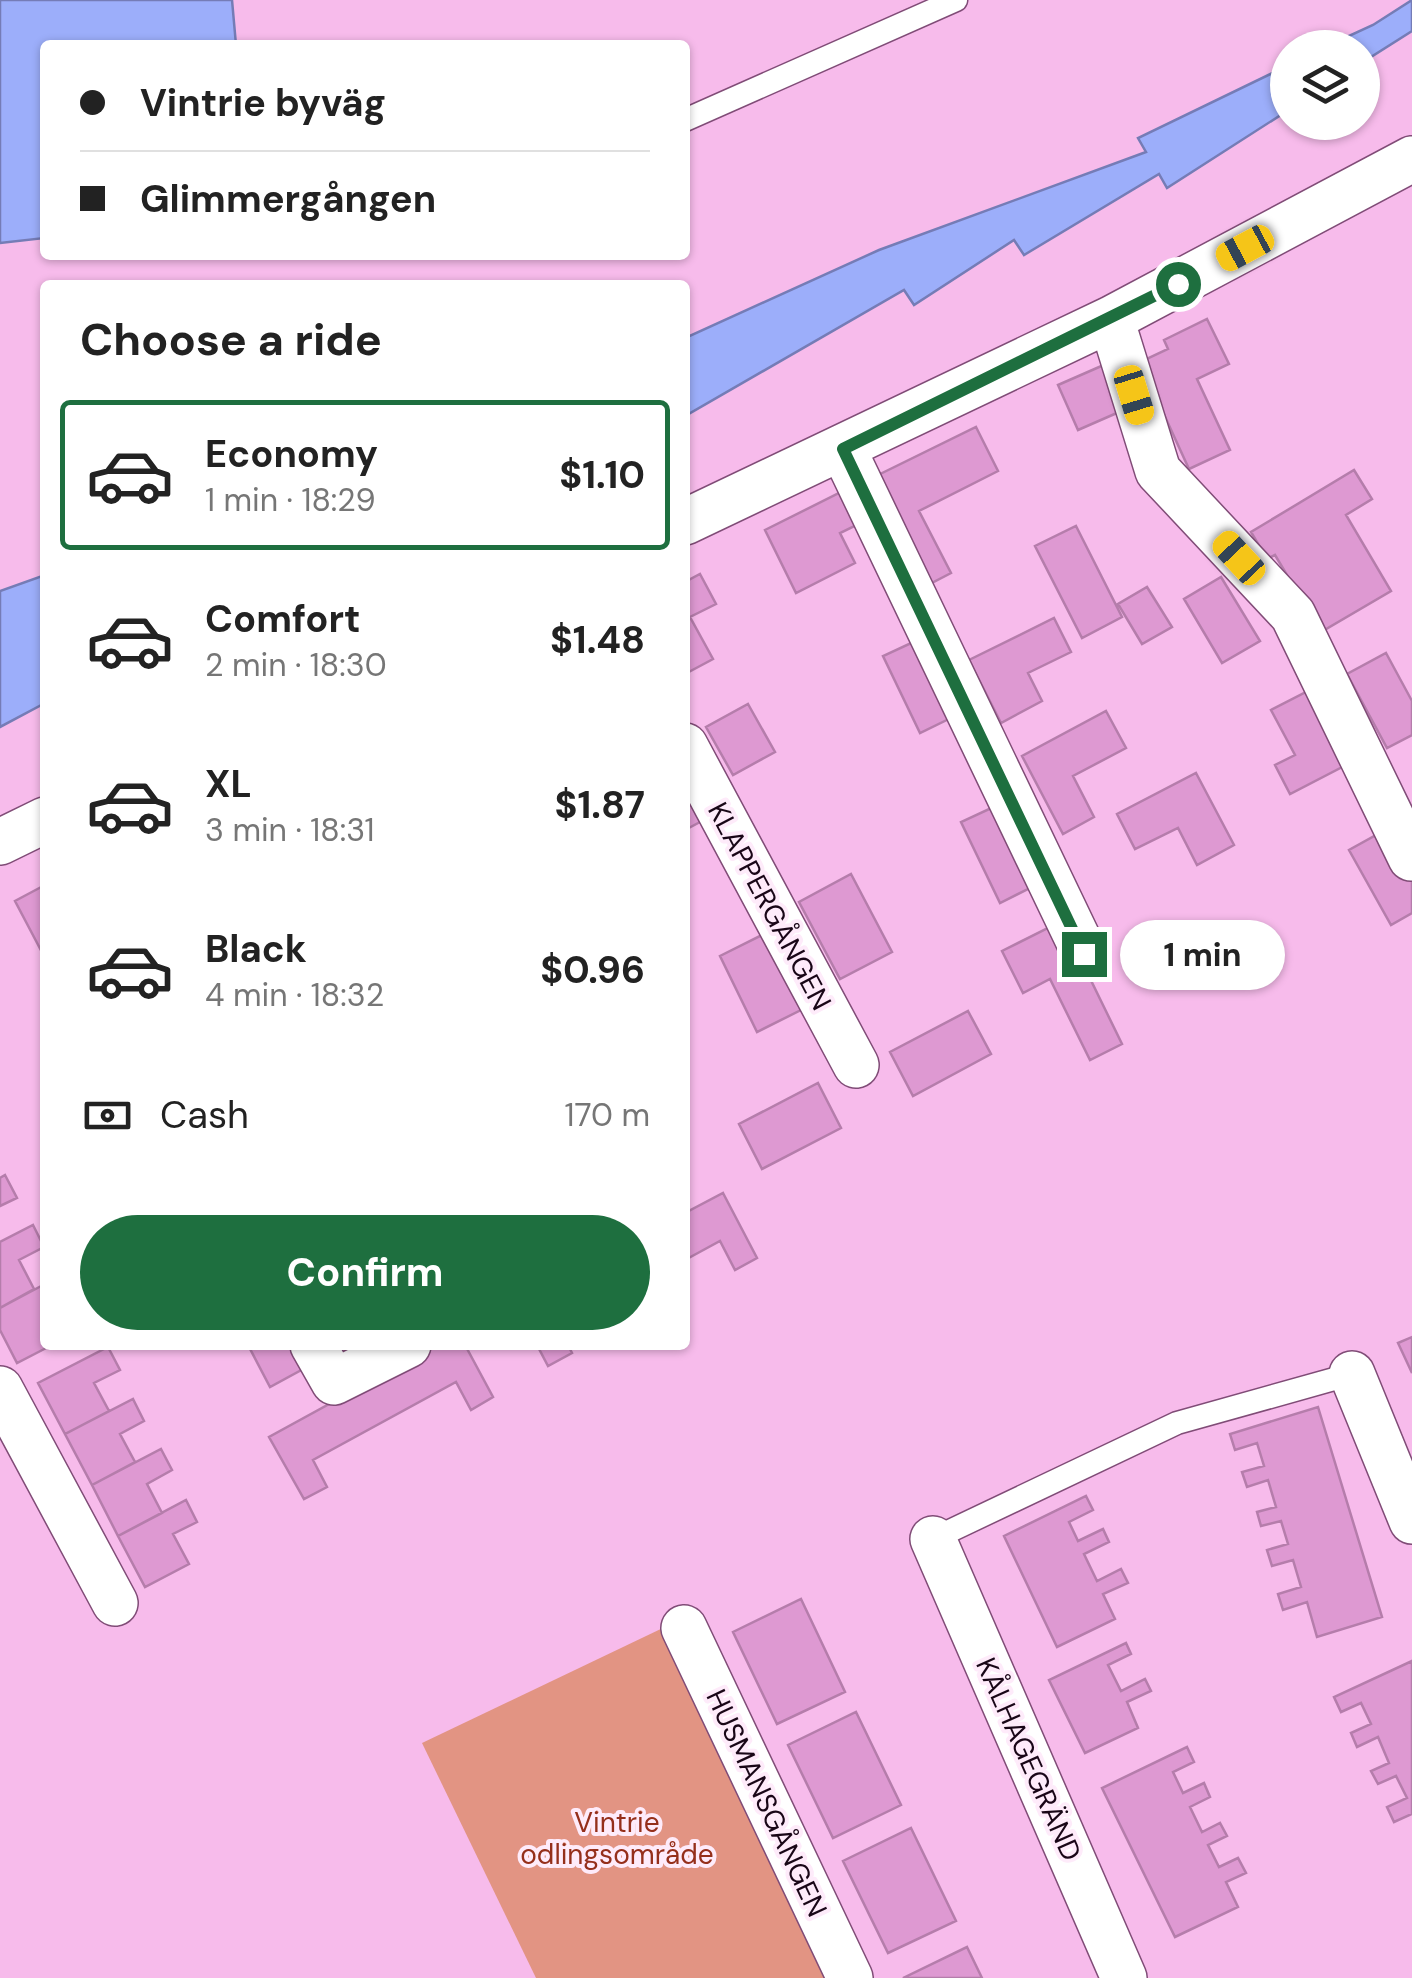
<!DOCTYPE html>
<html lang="en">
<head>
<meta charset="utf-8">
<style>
  body { margin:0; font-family:"DM Sans",sans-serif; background:#f6f6f6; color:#222; height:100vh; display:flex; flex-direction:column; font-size:38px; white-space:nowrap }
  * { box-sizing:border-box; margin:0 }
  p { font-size:32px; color:#767676 }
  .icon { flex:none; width:55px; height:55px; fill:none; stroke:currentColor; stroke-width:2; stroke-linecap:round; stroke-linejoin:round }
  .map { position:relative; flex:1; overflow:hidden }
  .sheet { position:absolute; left:40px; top:280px; width:650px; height:1070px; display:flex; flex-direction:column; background:#fff; border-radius:10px; box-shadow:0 2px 8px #0004 }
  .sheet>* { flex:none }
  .guide { position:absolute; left:40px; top:40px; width:650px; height:220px; border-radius:10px; box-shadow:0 2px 8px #0004; display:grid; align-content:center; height:220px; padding:0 40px; background:#fff }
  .controls { position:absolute; left:1270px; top:30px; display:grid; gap:20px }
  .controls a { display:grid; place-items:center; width:110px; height:110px; border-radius:50%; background:#fff; box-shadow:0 2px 8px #0004; font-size:50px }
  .end { position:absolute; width:45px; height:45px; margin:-22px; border:12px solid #1e6f3f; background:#fff; box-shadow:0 0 0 5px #fff }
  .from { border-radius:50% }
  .bubble { position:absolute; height:70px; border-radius:35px; background:#fff; box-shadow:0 2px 8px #0004; font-size:32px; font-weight:700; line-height:70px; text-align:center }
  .car { position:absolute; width:30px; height:60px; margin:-30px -15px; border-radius:12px; box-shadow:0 0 8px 2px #0007; background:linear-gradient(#f5c518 24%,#345 0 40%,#f5c518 0 76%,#345 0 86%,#f5c518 0) }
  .guide b { display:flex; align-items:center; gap:35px; height:95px; font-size:38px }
  .guide b+b { border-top:2px solid #e0e0e0 }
  .guide i { width:25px; height:25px; background:#222 }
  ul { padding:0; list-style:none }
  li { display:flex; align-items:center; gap:30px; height:150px; margin:0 20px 15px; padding:0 20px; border:5px solid transparent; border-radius:10px }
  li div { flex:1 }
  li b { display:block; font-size:38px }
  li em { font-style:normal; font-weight:700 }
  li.current { border-color:#1e6f3f }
  li>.icon { width:90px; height:90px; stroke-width:1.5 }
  h2 { padding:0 40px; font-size:45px; line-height:120px }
  .pay { display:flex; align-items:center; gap:25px; height:110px; padding:0 40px; font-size:38px }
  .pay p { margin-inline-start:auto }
  .action { display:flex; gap:20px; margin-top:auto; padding:20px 40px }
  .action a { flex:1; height:115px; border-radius:60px; background:#1e6f3f; color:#fff; font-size:40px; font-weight:700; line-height:115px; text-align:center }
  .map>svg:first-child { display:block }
  .green { fill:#e29483 }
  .water { fill:#9caefa; stroke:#757cb6; stroke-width:2.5 }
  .building { fill:#de99d2; stroke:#b57dab; stroke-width:2.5 }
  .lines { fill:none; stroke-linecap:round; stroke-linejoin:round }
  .lane-casing { stroke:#804c77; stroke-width:25 }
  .street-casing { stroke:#804c77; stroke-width:48 }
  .lane { stroke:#fff; stroke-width:22 }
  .street { stroke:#fff; stroke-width:45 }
  .route { stroke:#1e6f3f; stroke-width:12 }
  .labels { text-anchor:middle; stroke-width:8; stroke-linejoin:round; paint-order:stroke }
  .street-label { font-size:28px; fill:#190617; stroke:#feebfa }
  .park-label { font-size:28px; fill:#952f1b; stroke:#feebfa }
</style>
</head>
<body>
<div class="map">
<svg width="1412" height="1978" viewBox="0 0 1412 1978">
  <rect width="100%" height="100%" fill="#f7bbeb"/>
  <path class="green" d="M667,1626L827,1978H536L422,1743Z"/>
  <path class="water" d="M0,0H232L236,45H45V238L0,243Z
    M1412,0V31L1363,62L1362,48L1325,47L1373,25Z
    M1287,66V111L1167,188L1159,174L1024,255L1014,240L914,305L904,290L685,416V338L879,250L1146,152L1138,138Z
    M45,575V703L0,727V591Z"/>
  <path class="building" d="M1207,319L1229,364L1197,379L1230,450L1189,469L1140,362L1168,349L1164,340Z
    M1106,364L1126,409L1078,430L1058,385Z
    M976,427L998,471L919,511L951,573L922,588L868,480Z
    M1354,470L1372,499L1346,515L1391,591L1321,632L1275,555L1267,559L1251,532Z
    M853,486L869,519L840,533L855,563L796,593L765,530Z
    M1076,526L1122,617L1082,638L1035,546Z
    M700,574L716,604L690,617L713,659L685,674V582Z
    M1221,577L1260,641L1222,663L1184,599Z
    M1147,587L1172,627L1142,644L1118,604Z
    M1054,618L1071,652L1028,673L1042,701L1001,723L969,660Z
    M922,638L959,714L920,733L883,656Z
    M1386,653L1412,701V735L1387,748L1347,674Z
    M1310,690L1348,764L1290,794L1275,765L1295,755L1271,710Z
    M748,704L775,752L733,775L706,727Z
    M1106,711L1126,748L1073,776L1094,817L1063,834L1022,756Z
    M1196,773L1234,845L1197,865L1178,828L1135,849L1117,814Z
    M700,786L715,814L685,830V794Z
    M1000,804L1038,884L1000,903L961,822Z
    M1387,829L1412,875V913L1391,925L1349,850Z
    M851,874L892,952L840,979L799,902Z
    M45,885V958L15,901Z
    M1062,921L1122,1044L1090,1060L1050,979L1023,993L1002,951Z
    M770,931L807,1007L757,1032L720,956Z
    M968,1011L991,1054L913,1096L890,1052Z
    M818,1083L841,1128L762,1169L739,1124Z
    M5,1175L17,1198L0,1206V1178Z
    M723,1193L757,1258L735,1270L720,1241L685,1260V1213Z
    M33,1225L44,1247L19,1260L34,1289L0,1308V1242Z
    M45,1284V1345H52L17,1363L0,1330V1308Z
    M1412,1337V1373L1398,1343Z
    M248,1345H293L305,1368L270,1387Z
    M437,1345H465L493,1397L471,1410L456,1382L313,1460L327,1487L304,1499L269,1437Z
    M537,1345H568L572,1353L548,1366Z
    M108,1347L120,1370L94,1383L109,1411L65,1434L38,1383Z
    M133,1399L144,1421L120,1434L135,1462L92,1485L65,1434Z
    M1318,1407L1382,1617L1317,1637L1307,1602L1283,1610L1278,1594L1301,1587L1293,1560L1272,1566L1267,1550L1288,1544L1281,1521L1261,1526L1257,1512L1276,1507L1268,1480L1247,1487L1242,1472L1264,1466L1257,1443L1235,1450L1230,1434Z
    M161,1449L172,1470L147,1484L162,1513L118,1536L92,1485Z
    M1086,1496L1093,1510L1069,1522L1078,1541L1103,1529L1109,1542L1084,1554L1097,1581L1121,1569L1128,1583L1103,1594L1115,1619L1057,1647L1004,1536Z
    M186,1500L197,1522L173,1534L189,1564L145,1587L118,1536Z
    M801,1599L845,1692L777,1724L733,1632Z
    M1126,1643L1131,1654L1108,1665L1121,1691L1145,1679L1151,1691L1127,1702L1138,1728L1085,1753L1049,1680Z
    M1412,1661V1814L1394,1822L1387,1807L1407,1798L1396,1776L1378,1784L1371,1771L1389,1763L1378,1737L1357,1747L1351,1733L1371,1724L1361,1703L1341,1712L1334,1697Z
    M856,1712L901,1805L833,1838L788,1745Z
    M1187,1747L1194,1762L1173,1772L1183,1793L1204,1783L1210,1797L1190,1807L1202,1832L1220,1823L1227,1836L1208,1845L1219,1867L1238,1858L1246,1873L1226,1882L1238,1907L1175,1937L1102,1788Z
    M911,1828L956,1921L888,1953L843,1861Z
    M967,1947L982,1978H903Z"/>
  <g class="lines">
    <defs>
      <path id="lane" d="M685,120L956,0
        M933,1539L1177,1423L1352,1374"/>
      <path id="street" d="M1111,319L1158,471L1293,615L1411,858
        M843,449L1085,954
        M685,522L1111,319L1412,159
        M685,746L856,1065
        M0,842L45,820
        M313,1345L334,1382L408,1345
        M1352,1374L1412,1521
        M0,1389L115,1603
        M933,1539L1124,1978
        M684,1628L850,1978"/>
    </defs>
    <use href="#lane" class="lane-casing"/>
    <use href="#street" class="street-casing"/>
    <use href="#lane" class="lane"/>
    <use href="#street" class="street"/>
  </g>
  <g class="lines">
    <path class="route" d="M1084,954L843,449L1178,284"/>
  </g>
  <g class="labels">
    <g class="street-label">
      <text transform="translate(770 906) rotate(62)" y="10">KLAPPERGÅNGEN</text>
      <text transform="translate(1029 1759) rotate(66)" y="10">KÅLHAGEGRÄND</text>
      <text transform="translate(767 1803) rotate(65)" y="10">HUSMANSGÅNGEN</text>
    </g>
    <g class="park-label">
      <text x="617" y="1832">Vintrie<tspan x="617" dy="32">odlingsområde</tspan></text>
    </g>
  </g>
</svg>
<div class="controls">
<a><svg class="icon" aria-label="layers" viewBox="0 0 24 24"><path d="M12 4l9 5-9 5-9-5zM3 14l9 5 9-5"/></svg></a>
</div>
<i class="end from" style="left:1178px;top:284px"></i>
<i class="end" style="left:1084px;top:954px"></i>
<div class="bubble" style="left:1120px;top:920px;width:165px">1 min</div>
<i class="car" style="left:1245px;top:248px;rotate:242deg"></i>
<i class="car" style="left:1134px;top:395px;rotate:163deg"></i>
<i class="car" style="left:1239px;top:558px;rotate:317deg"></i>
<div class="guide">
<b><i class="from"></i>Vintrie byväg</b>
<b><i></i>Glimmergången</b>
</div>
<section class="sheet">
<h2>Choose a ride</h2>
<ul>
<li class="current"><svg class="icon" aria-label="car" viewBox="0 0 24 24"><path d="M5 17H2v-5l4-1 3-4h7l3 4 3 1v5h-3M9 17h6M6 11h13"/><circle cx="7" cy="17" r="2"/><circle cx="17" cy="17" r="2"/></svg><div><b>Economy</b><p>1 min · 18:29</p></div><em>$1.10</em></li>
<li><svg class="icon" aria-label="car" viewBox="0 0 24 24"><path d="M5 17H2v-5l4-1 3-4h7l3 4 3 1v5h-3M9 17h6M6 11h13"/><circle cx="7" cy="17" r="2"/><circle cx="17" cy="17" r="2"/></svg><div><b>Comfort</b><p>2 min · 18:30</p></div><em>$1.48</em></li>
<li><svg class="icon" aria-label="car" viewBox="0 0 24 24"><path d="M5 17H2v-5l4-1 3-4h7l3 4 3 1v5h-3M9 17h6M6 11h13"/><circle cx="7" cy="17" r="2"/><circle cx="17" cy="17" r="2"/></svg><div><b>XL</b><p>3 min · 18:31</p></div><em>$1.87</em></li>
<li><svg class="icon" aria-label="car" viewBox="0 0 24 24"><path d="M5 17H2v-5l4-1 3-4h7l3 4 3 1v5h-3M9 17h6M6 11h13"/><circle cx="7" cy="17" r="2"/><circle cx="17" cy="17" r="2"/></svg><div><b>Black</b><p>4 min · 18:32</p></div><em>$0.96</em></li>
</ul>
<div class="pay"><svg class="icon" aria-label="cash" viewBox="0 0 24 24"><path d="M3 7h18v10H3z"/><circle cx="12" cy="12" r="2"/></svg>Cash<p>170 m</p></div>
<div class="action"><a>Confirm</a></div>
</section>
</div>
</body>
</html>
